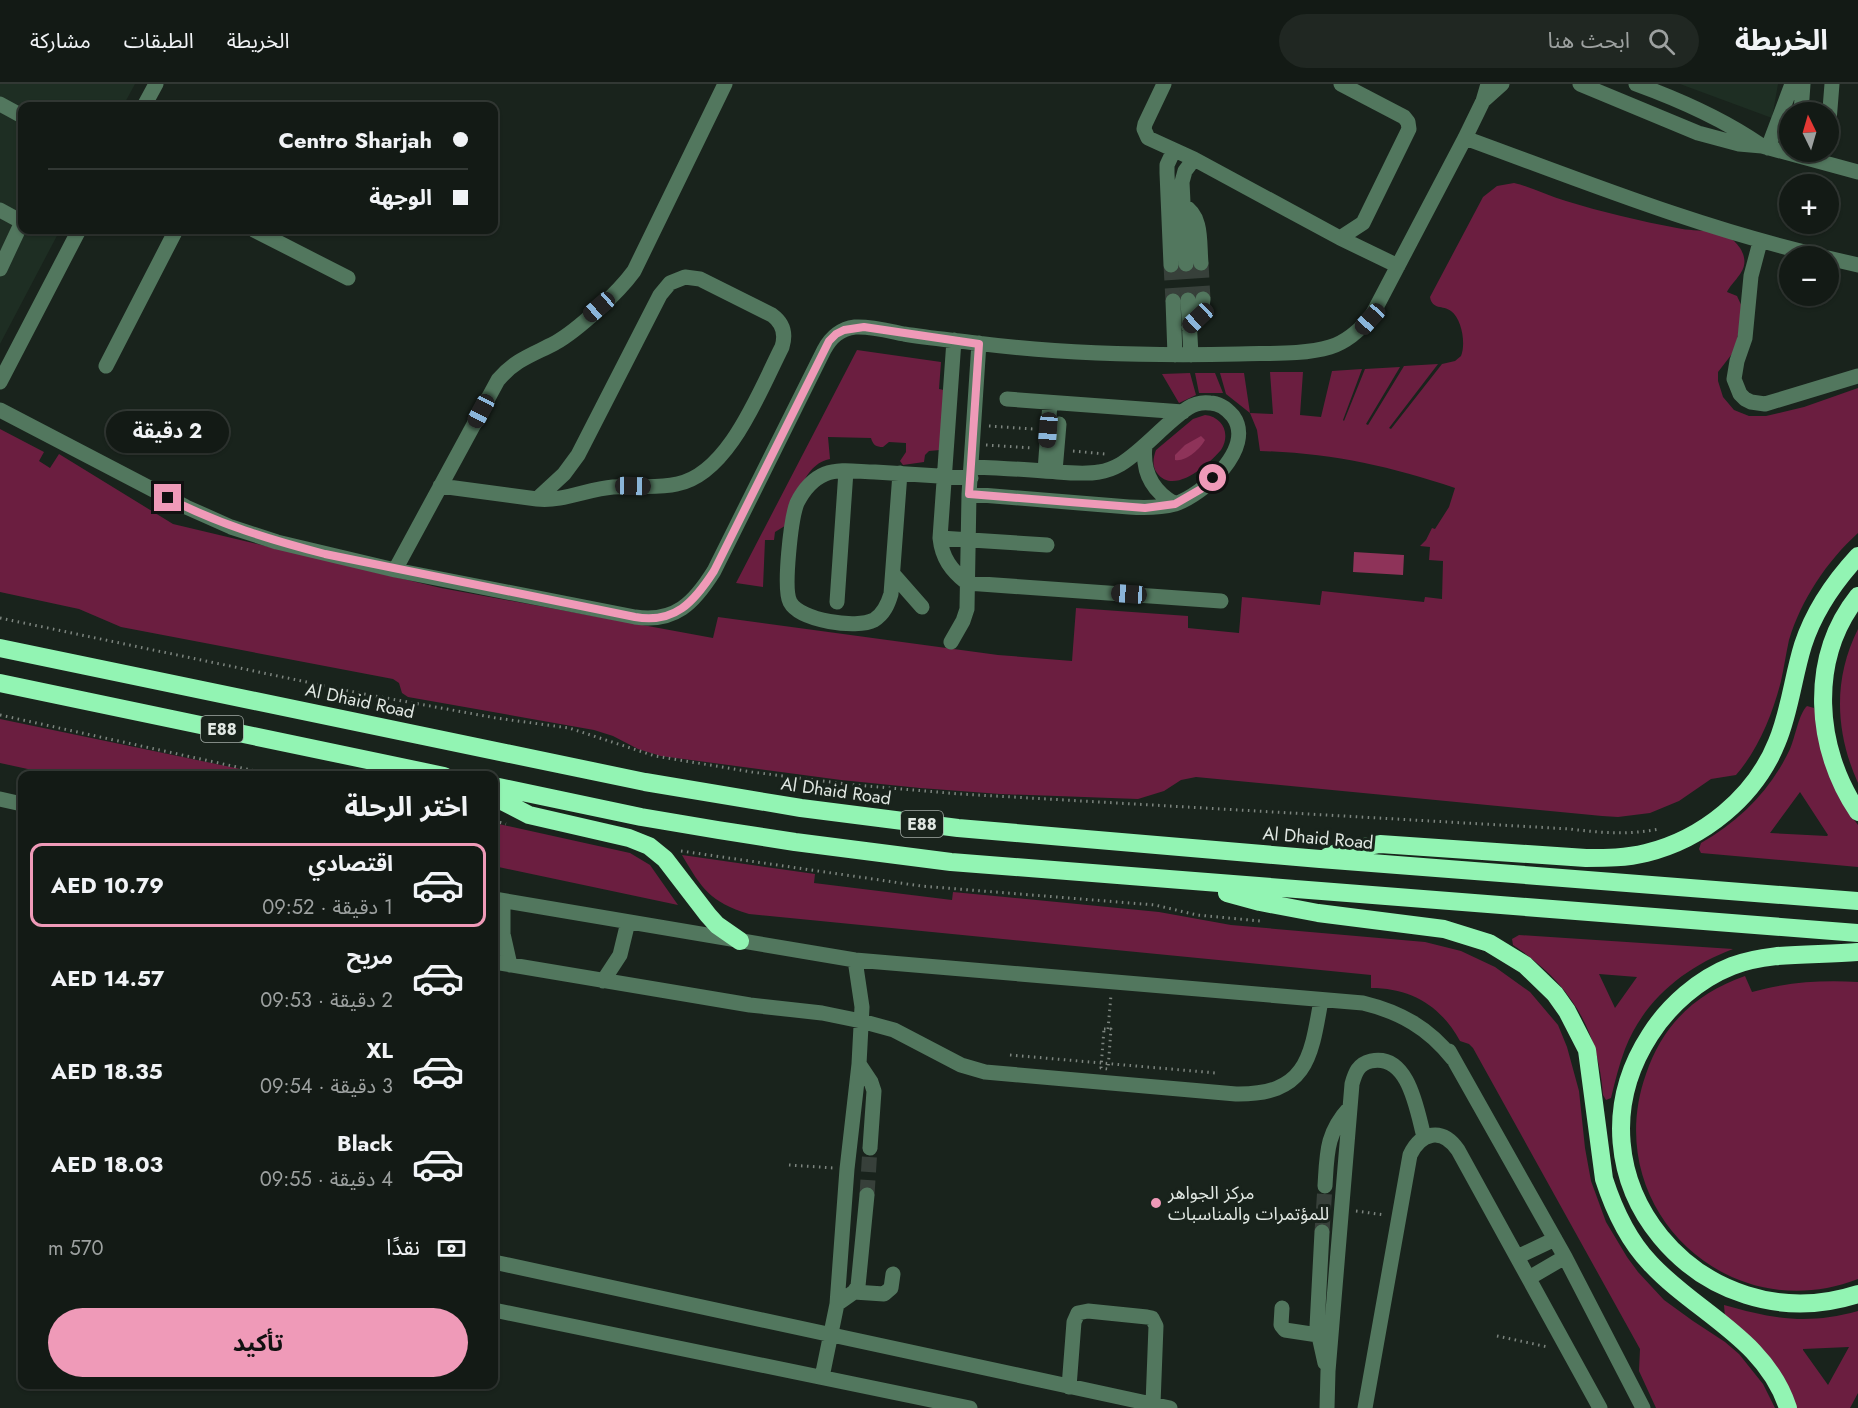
<!DOCTYPE html>
<html lang="ar">
<head>
<meta charset="utf-8">
<style>
  body { margin:0; font-family:Jost,"Noto Sans Arabic",sans-serif; background:#202722; color:#f1f3f6; direction:rtl; height:100vh; display:flex; flex-direction:column; font-size:22px; white-space:nowrap }
  * { box-sizing:border-box; margin:0 }
  p { font-size:20px; color:#9da1a0 }
  .icon { flex:none; width:33px; height:33px; fill:none; stroke:currentColor; stroke-width:2; stroke-linecap:round; stroke-linejoin:round }
  .map { position:relative; flex:1; overflow:hidden; direction:ltr }
  .side { position:absolute; left:18px; top:687px; width:480px; height:618px; display:flex; flex-direction:column; background:#131a15; border-radius:12px; box-shadow:0 2px 4px #0004,0 0 0 2px #323834; direction:rtl }
  .side>* { flex:none }
  .top-card { position:absolute; left:18px; top:18px; width:480px; height:132px; border-radius:12px; box-shadow:0 2px 4px #0004,0 0 0 2px #323834; direction:rtl; display:grid; align-content:center; height:132px; padding:0 30px; background:#131a15 }
  .needle { width:39px; rotate:355deg }
  .buttons { position:absolute; left:1779px; top:18px; display:grid; gap:12px }
  .buttons a { display:grid; place-items:center; width:60px; height:60px; border-radius:50%; background:#131a15; box-shadow:0 2px 4px #0004,0 0 0 2px #323834; font-size:30px }
  .end { position:absolute; width:27px; height:27px; margin:-14px; border:8px solid #ef9ab8; background:#111; box-shadow:0 0 0 3px #111 }
  .from { border-radius:50% }
  .bubble { position:absolute; height:42px; border-radius:21px; background:#131a15; box-shadow:0 2px 4px #0004,0 0 0 2px #323834; font-size:20px; font-weight:700; line-height:42px; text-align:center; direction:rtl }
  .car { position:absolute; width:18px; height:36px; margin:-18px -9px; border-radius:8px; box-shadow:0 0 4px 2px #0007; background:linear-gradient(#222 24%,#8ab4d8 0 40%,#222 0 76%,#8ab4d8 0 86%,#222 0) }
  .top-card b { display:flex; align-items:center; gap:21px; height:57px; font-size:22px }
  .top-card b+b { border-top:2px solid #323834 }
  .top-card i { width:15px; height:15px; background:#f1f3f6 }
  ul { padding:0; list-style:none }
  li { display:flex; align-items:center; gap:18px; height:84px; margin:0 12px 9px; padding:0 18px; border:3px solid transparent; border-radius:12px }
  li div { flex:1 }
  li b { display:block; font-size:22px }
  li em { font-style:normal; font-weight:700 }
  li.active { border-color:#ef9ab8 }
  li>.icon { width:54px; height:54px; stroke-width:1.5 }
  h2 { padding:0 30px; font-size:27px; line-height:72px }
  .pay { display:flex; align-items:center; gap:15px; height:66px; padding:0 30px; font-size:22px }
  .pay p { margin-inline-start:auto }
  .action { display:flex; gap:12px; margin-top:auto; padding:12px 30px }
  .action a { flex:1; height:69px; border-radius:36px; background:#ef9ab8; color:#111; font-size:24px; font-weight:700; line-height:69px; text-align:center }
  header { display:flex; align-items:center; gap:36px; box-sizing:border-box; height:84px; padding:0 30px; background:#131a15; border-bottom:2px solid #323834 }
  header strong { font-size:28px }
  nav { display:flex; gap:33px; margin-inline-start:auto; font-size:21px }
  .search { width:420px; height:54px; background:#202722; display:flex; align-items:center; gap:15px; box-sizing:border-box; padding:0 21px; border-radius:33px; color:#9da1a0; font-size:22px }
  .map>svg:first-child { display:block }
  .built { fill:#1e2e23 }
  .green { fill:#6b1e40; fill-rule:evenodd }
  .water { fill:#8e3359 }
  .lines { fill:none; stroke-linecap:round; stroke-linejoin:round }
  .minor-tunnel { stroke:#37403a; stroke-width:15; stroke-dasharray:15 8; stroke-linecap:butt }
  .path { stroke:#7d857f; stroke-width:3; stroke-dasharray:1.5 4.5; stroke-linecap:butt }
  .minor { stroke:#52775e; stroke-width:15 }
  .highway { stroke:#92f4b3; stroke-width:18 }
  .route { stroke:#ef9ab8; stroke-width:8 }
  .poi-dot { fill:#ef9ab8; stroke:#19231c; stroke-width:2 }
  .labels { text-anchor:middle; stroke-width:6; stroke-linejoin:round; paint-order:stroke }
  .shield { fill:#19231c; stroke:#a4aca7; stroke-width:1.5 }
  .shield-label { font-size:16px; font-weight:bold; fill:#e0e7e2 }
  .street-label { font-size:18px; fill:#e0e7e2; stroke:#19231c }
  .poi-label { font-size:18px; fill:#e0e7e2; stroke:#19231c; text-anchor:start }
</style>
</head>
<body>
<header>
<strong>الخريطة</strong>
<div class="search"><svg class="icon" aria-label="search" viewBox="0 0 24 24"><circle cx="10" cy="10" r="6"/><path d="M15 15l6 6"/></svg>ابحث هنا</div>
<nav><a>الخريطة</a><a>الطبقات</a><a>مشاركة</a></nav>
</header>
<div class="map">
<svg width="1858" height="1324" viewBox="0 0 1858 1324">
  <rect width="100%" height="100%" fill="#19231c"/>
  <path class="built" d="M0,0H135L123,22H22V146H60L0,260Z
    M1680,0H1778L1772,34Z"/>
  <path class="green" d="M1514,99C1532,103 1548,112 1566,117C1602,128 1640,137 1677,144C1698,149 1726,142 1740,164C1753,185 1734,194 1727,208L1737,212L1743,225L1735,266L1718,288V297L1723,313L1734,326L1749,332H1766L1804,323L1858,304V449C1827,477 1801,516 1789,556C1786,570 1784,583 1781,597C1773,629 1758,666 1736,691L1711,695L1679,717L1650,729L1618,733L1602,732L1196,693L1181,696L1164,707L1138,715L1000,710L920,704L841,696L661,672L638,665L613,652L594,646L408,613L402,609L399,599L393,595L121,543L79,525L0,508V345L44,368L39,377L50,384L59,370L173,440L441,504L713,554L718,533L998,571L1072,577L1076,524L1188,532V544L1239,549L1242,513L1320,521L1322,507L1424,518L1425,513L1442,515L1443,477L1429,476L1430,463L1420,462L1426,456L1432,444L1435,445L1449,423L1455,404C1389,382 1330,369 1260,367L1257,346L1250,329L1226,310L1220,289H1244L1250,329L1273,330L1270,288H1303L1300,331L1321,333L1332,287L1362,285L1343,336L1344,337L1365,285L1400,283L1366,340L1368,341L1404,282L1438,280L1389,344L1391,345L1442,280L1455,277L1461,272C1466,260 1462,235 1451,227C1443,221 1432,226 1430,213L1483,113L1497,102Z
    M857,266L941,278L939,305L944,306L940,366L929,367L925,371L924,378L903,381L900,377L906,368V359L889,358L883,363C876,363 873,361 871,354L828,353L830,375C803,380 796,417 788,440L775,448L774,456H765L763,503L736,499Z
    M1190,289L1196,311L1179,319L1162,290Z
    M1195,289H1215L1223,309H1199Z
    M1205,331C1223,333 1231,350 1221,366C1209,380 1174,412 1157,389C1152,382 1153,374 1156,366L1193,335Z
    M1858,545V699C1835,648 1833,595 1858,545Z
    M1807,622L1814,624L1815,627L1852,733L1858,741V783L1701,769L1699,765L1701,759C1740,737 1771,706 1790,665C1795,654 1799,629 1807,622ZM1800,708L1828,751L1827,752L1770,749Z
    M0,635L269,691L60,692L0,679Z
    M494,739L630,769L650,781L678,821L494,782Z
    M682,771L815,790L814,799L952,816L953,808L1159,828L1231,841L1425,858L1461,867L1495,883L1530,908L1558,941L1567,963L1579,1007L1585,1064L1591,1097L1606,1138L1627,1173L1638,1188L1664,1216L1693,1237L1725,1258L1739,1270L1763,1300L1775,1324H1656L1639,1287L1640,1265L1473,964L1469,960L1460,957C1441,922 1411,904 1371,904V891L749,830C710,818 702,805 682,771Z
    M1519,851L1733,865C1685,883 1644,916 1625,965C1619,981 1615,997 1611,1014L1606,1016L1603,1011C1598,944 1569,898 1513,861L1512,855ZM1599,890L1637,893L1615,924Z
    M1745,892L1752,908C1788,898 1821,896 1858,898V1195C1727,1246 1599,1123 1646,990C1663,940 1696,909 1745,892Z
    M1724,1221C1773,1235 1808,1241 1858,1227V1309L1850,1324H1796L1725,1233ZM1849,1263L1828,1301L1803,1266V1265Z"/>
  <path class="water" d="M1201,352L1205,356C1200,365 1186,378 1175,376V371L1185,361Z
    M1354,468L1404,471L1403,491L1353,488Z"/>
  <g class="lines">
    <path class="minor-tunnel" d="M1201,179L1203,215
      M1186,180L1188,216
      M1171,181L1173,217
      M867,1111L870,1064
      M1322,1148L1325,1102"/>
    <path class="path" d="M989,342L1033,345
      M986,361L1033,364
      M1073,367L1105,370
      M0,534L364,610L496,634L569,644L655,672L752,688L855,701L960,710L1570,745C1601,749 1629,751 1659,745
      M0,631L278,692
      M494,737L506,740
      M681,767L921,802L1155,821L1197,831L1260,837
      M1104,945H1111L1108,985L1101,984Z
      M1108,945L1111,911
      M1010,971L1216,989
      M789,1081L834,1084
      M1356,1127L1385,1131
      M1497,1252L1548,1263"/>
    <path class="minor" d="M1164,0L1145,40L1144,45L1148,54L1194,75L1340,154L1398,182
      M1580,0L1698,49L1739,60L1762,62L1858,88
      M1636,0C1680,16 1721,34 1759,60
      M1483,17L1502,0
      M0,20L22,32
      M144,22L156,0
      M1801,28L1803,0
      M1828,50L1832,0
      M1465,54C1583,97 1699,144 1821,172
      M1768,64L1792,0
      M1184,122C1203,132 1199,160 1201,179
      M0,126L22,138
      M254,146L348,194
      M1340,154L1363,139L1409,45L1408,38L1404,33L1341,0
      M1760,158L1751,192L1745,254L1737,277L1734,295L1740,310L1745,315L1751,318L1765,320L1858,292
      M1828,174L1858,181
      M1186,180L1182,98L1185,87L1194,75
      M1171,181L1167,89V81L1174,66
      M0,185L22,138
      M685,193L700,195L772,231C783,239 786,250 782,263C760,306 729,390 677,400C656,405 634,401 613,403C588,405 562,418 537,415L564,390L578,371L660,211L670,199Z
      M1188,216L1191,271
      M1173,217L1175,271
      M1189,243L1201,231L1203,215
      M954,256L940,454C942,474 951,486 967,499L1221,517
      M106,282L176,146
      M0,298L79,146
      M1007,315L1183,328
      M0,326L186,423L231,443L277,458L395,486L635,533C675,539 694,519 714,487L824,266C831,253 840,245 855,243C871,242 889,247 904,250C928,254 952,256 976,259C1063,270 1152,272 1239,270C1267,269 1304,271 1330,263C1346,258 1358,247 1370,235L1465,54L1483,17L1488,0
      M1145,362C1142,388 1152,407 1175,420
      M1045,387L1050,319
      M1055,387L1059,340
      M900,389L891,510C888,520 884,530 874,536C857,545 800,537 790,518C783,505 791,434 797,419C803,407 813,395 825,390C840,384 859,388 875,388C907,390 939,392 971,394
      M440,402L537,415
      M969,410L1129,423C1144,424 1160,424 1175,420C1203,411 1256,364 1233,332C1227,325 1219,319 1210,319C1202,318 1194,320 1188,324C1164,340 1146,364 1121,380C1114,384 1107,387 1099,388C1082,391 1062,388 1044,387C1020,385 996,384 971,383
      M940,454L1047,461
      M395,486L498,296C516,275 532,271 555,259C578,246 618,209 634,187L725,0
      M893,490L922,523
      M837,518L846,387
      M951,558L963,537L967,525L969,410L979,259
      M0,715L22,720
      M494,815L855,876L1363,919C1400,928 1429,944 1453,975
      M503,817V850L510,881
      M494,878L750,921L822,929L861,937L894,946L961,981L985,988L1236,1010C1306,1011 1311,975 1321,916
      M603,897L620,871L628,838
      M1449,967L1565,1173L1643,1324
      M859,980L871,998L874,1007L870,1064
      M1325,1102C1327,1069 1326,1049 1350,1023
      M1322,1148L1317,1243L1325,1279
      M1517,1173L1555,1155
      M494,1178L1170,1324
      M1529,1194L1565,1173
      M854,1208L884,1210L891,1204L893,1190
      M837,1220L854,1208L858,1202L867,1111
      M1282,1224L1281,1241L1285,1246L1318,1251
      M494,1226L970,1324
      M822,1293L837,1220L847,1085L859,980L862,923L855,876
      M1069,1303L1074,1238L1078,1229L1088,1227L1147,1233L1152,1234L1156,1242L1153,1320
      M1327,1324L1328,1287L1352,1000C1355,989 1358,980 1371,977C1409,969 1417,1027 1424,1053
      M1365,1324L1410,1071C1421,1048 1442,1043 1458,1066L1600,1324"/>
    <path class="highway" d="M1858,512C1808,575 1815,665 1858,728
      M0,564L645,698L801,724L958,744L1320,775L1858,817
      M0,599L444,692
      M494,702L641,733L718,746L795,758L951,778L1858,849
      M494,713L529,731L629,754L649,762L665,775L708,831L717,841L740,857
      M1327,773L1341,767L1380,760L1586,774C1606,774 1626,774 1646,769C1703,755 1755,713 1777,658C1790,627 1793,593 1803,561C1814,527 1834,498 1858,472
      M1227,809L1260,818L1318,829L1444,845L1489,859L1525,881L1555,910L1567,927L1587,966L1604,1095C1614,1126 1627,1155 1650,1179C1696,1229 1765,1254 1788,1324
      M1858,868C1816,872 1772,867 1732,882C1699,895 1669,921 1650,951C1558,1093 1701,1261 1858,1210"/>
  </g>
  <g class="lines">
    <path class="route" d="M168,414C218,440 271,456 325,470L635,533C675,540 694,518 714,487L829,257L836,250L844,246L864,243L979,260L969,410L1145,424L1175,420L1201,405L1213,394"/>
  </g>
  <circle class="poi-dot" cx="1156" cy="1119" r="6"/>
  <g class="labels">
    <g class="shield">
      <rect x="201" y="632" width="42" height="26" rx="4.5"/>
      <rect x="901" y="727" width="42" height="26" rx="4.5"/>
    </g>
    <g class="shield-label">
      <text x="222" y="651">E88</text>
      <text x="922" y="746">E88</text>
    </g>
    <g class="street-label">
      <text transform="translate(360 617) rotate(12)" y="6">Al Dhaid Road</text>
      <text transform="translate(836 707) rotate(8)" y="6">Al Dhaid Road</text>
      <text transform="translate(1318 754) rotate(5)" y="6">Al Dhaid Road</text>
    </g>
    <g class="poi-label">
      <text x="1168" y="1115">مركز الجواهر<tspan x="1168" dy="21">للمؤتمرات والمناسبات</tspan></text>
    </g>
  </g>
</svg>
<div class="buttons">
<a><svg class="needle" viewBox="-14 -14 28 28"><path d="M0-13l5 13h-10z" fill="#e53935"/><path d="M0 13l5-13h-10z" fill="#9da1a0"/></svg></a>
<a>+</a>
<a>−</a>
</div>
<i class="end from" style="left:1213px;top:394px"></i>
<i class="end" style="left:168px;top:414px"></i>
<div class="bubble" style="left:106px;top:327px;width:123px">2 دقيقة</div>
<i class="car" style="left:599px;top:223px;rotate:229deg"></i>
<i class="car" style="left:1198px;top:234px;rotate:227deg"></i>
<i class="car" style="left:1370px;top:235px;rotate:222deg"></i>
<i class="car" style="left:481px;top:327px;rotate:208deg"></i>
<i class="car" style="left:1048px;top:346px;rotate:185deg"></i>
<i class="car" style="left:633px;top:402px;rotate:91deg"></i>
<i class="car" style="left:1129px;top:510px;rotate:274deg"></i>
<div class="top-card">
<b><i class="from"></i>Centro Sharjah</b>
<b><i></i>الوجهة</b>
</div>
<section class="side">
<h2>اختر الرحلة</h2>
<ul>
<li class="active"><svg class="icon" aria-label="car" viewBox="0 0 24 24"><path d="M5 17H2v-5l4-1 3-4h7l3 4 3 1v5h-3M9 17h6M6 11h13"/><circle cx="7" cy="17" r="2"/><circle cx="17" cy="17" r="2"/></svg><div><b>اقتصادي</b><p>1 دقيقة · 09:52</p></div><em>AED 10.79</em></li>
<li><svg class="icon" aria-label="car" viewBox="0 0 24 24"><path d="M5 17H2v-5l4-1 3-4h7l3 4 3 1v5h-3M9 17h6M6 11h13"/><circle cx="7" cy="17" r="2"/><circle cx="17" cy="17" r="2"/></svg><div><b>مريح</b><p>2 دقيقة · 09:53</p></div><em>AED 14.57</em></li>
<li><svg class="icon" aria-label="car" viewBox="0 0 24 24"><path d="M5 17H2v-5l4-1 3-4h7l3 4 3 1v5h-3M9 17h6M6 11h13"/><circle cx="7" cy="17" r="2"/><circle cx="17" cy="17" r="2"/></svg><div><b>XL</b><p>3 دقيقة · 09:54</p></div><em>AED 18.35</em></li>
<li><svg class="icon" aria-label="car" viewBox="0 0 24 24"><path d="M5 17H2v-5l4-1 3-4h7l3 4 3 1v5h-3M9 17h6M6 11h13"/><circle cx="7" cy="17" r="2"/><circle cx="17" cy="17" r="2"/></svg><div><b>Black</b><p>4 دقيقة · 09:55</p></div><em>AED 18.03</em></li>
</ul>
<div class="pay"><svg class="icon" aria-label="cash" viewBox="0 0 24 24"><path d="M3 7h18v10H3z"/><circle cx="12" cy="12" r="2"/></svg>نقدًا<p>570 m</p></div>
<div class="action"><a>تأكيد</a></div>
</section>
</div>
</body>
</html>
